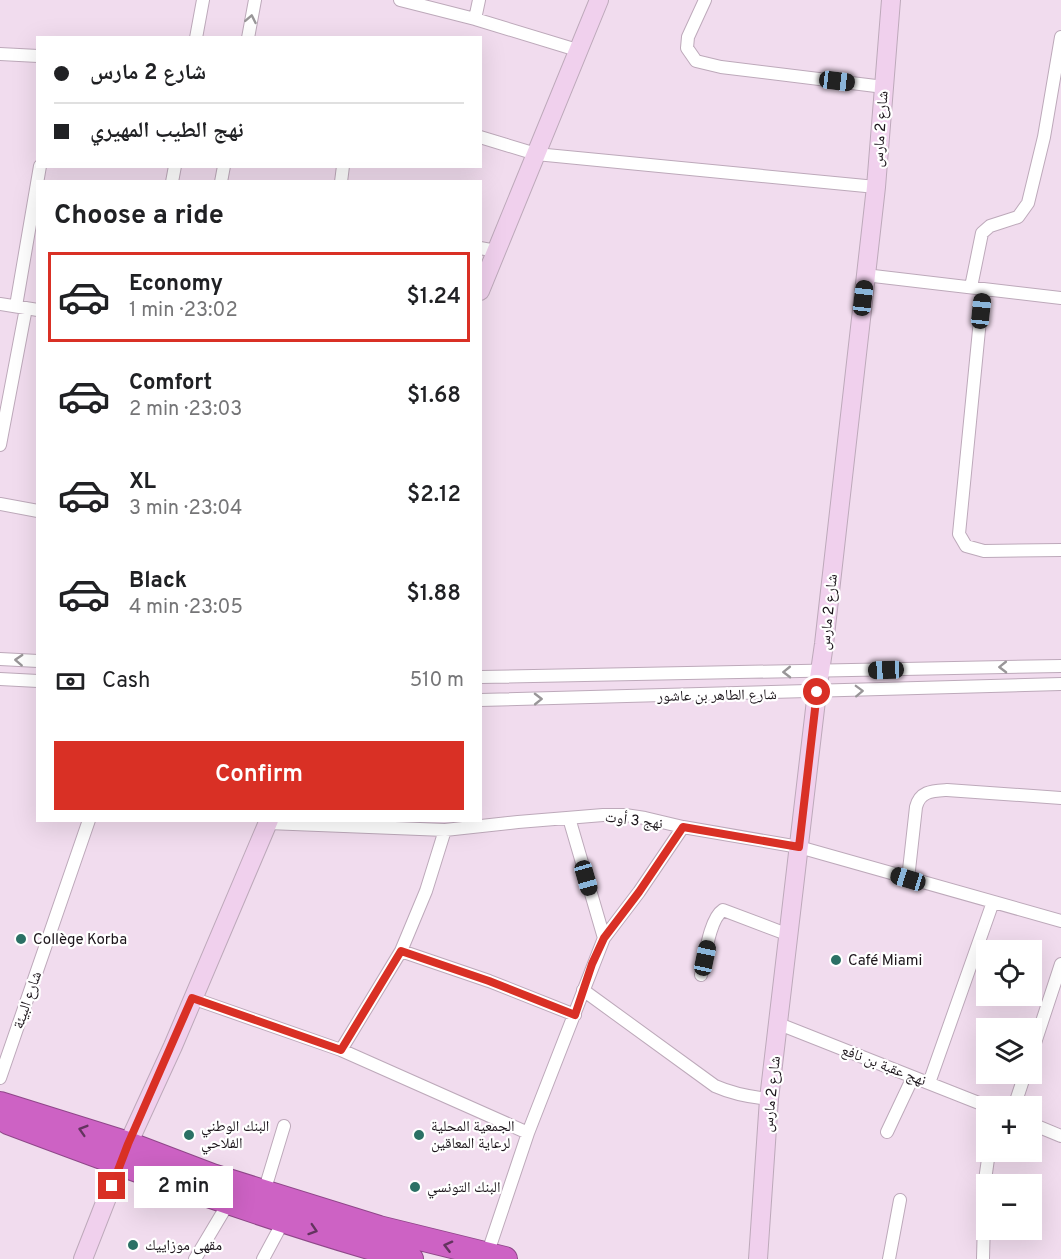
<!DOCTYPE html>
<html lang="en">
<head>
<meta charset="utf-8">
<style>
  body { margin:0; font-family:Overpass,"Noto Naskh Arabic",sans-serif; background:#f6f6f6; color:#202124; height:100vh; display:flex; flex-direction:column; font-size:22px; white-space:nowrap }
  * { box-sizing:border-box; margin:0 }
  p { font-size:20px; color:#757577 }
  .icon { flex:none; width:33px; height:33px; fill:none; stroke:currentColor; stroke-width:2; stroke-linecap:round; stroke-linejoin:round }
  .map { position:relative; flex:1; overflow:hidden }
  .side { position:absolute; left:36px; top:180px; width:446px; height:642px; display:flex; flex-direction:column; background:#fff; border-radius:0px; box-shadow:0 6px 24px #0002 }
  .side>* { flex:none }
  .banner { position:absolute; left:36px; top:36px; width:446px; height:132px; border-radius:0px; box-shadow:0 6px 24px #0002; display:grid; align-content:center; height:132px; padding:0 18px; background:#fff }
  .tools { position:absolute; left:976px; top:940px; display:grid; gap:12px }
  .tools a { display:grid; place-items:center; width:66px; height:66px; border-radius:0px; background:#fff; box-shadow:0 6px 24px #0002; font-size:30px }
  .end { position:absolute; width:27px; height:27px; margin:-14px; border:8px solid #d93025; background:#fff; box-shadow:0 0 0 3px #fff }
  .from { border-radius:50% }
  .bubble { position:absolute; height:42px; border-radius:0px; background:#fff; box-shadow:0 6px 24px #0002; font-size:20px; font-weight:600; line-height:42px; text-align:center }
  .car { position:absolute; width:18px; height:36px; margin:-18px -9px; border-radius:8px; box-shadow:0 0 4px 2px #0007; background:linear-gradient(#222 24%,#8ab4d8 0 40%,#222 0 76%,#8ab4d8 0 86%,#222 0) }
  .banner b { display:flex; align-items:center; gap:21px; height:57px; font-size:22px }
  .banner b+b { border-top:2px solid #e0e0e0 }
  .banner i { width:15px; height:15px; background:#202124 }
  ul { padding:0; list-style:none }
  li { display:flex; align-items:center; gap:18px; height:90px; margin:0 12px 9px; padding:0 6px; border:3px solid transparent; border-radius:0px }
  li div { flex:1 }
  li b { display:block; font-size:22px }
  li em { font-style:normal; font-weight:600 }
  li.active { border-color:#d93025 }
  li>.icon { width:54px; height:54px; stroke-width:1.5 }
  h2 { padding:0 18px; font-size:27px; line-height:72px }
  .pay { display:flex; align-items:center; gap:15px; height:66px; padding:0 18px; font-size:22px }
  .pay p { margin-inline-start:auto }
  .action { display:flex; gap:12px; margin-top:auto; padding:12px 18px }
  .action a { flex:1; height:69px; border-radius:0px; background:#d93025; color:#fff; font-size:24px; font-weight:600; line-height:69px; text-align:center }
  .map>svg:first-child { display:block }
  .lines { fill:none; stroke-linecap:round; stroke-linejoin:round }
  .street-casing { stroke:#bda9ba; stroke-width:14 }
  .secondary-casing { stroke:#bda9ba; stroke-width:20 }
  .highway-casing { stroke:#8f4789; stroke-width:26 }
  .street { stroke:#fff; stroke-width:12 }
  .secondary { stroke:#f0d0ed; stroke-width:18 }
  .highway { stroke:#cd62c4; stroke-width:24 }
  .oneway { stroke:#999698 }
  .oneway2 { stroke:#63345f }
  .route { stroke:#d93025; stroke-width:8 }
  .poi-dot { fill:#2b7065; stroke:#fff; stroke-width:2 }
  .labels { text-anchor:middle; stroke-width:4.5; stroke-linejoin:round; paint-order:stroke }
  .street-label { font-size:15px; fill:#1c151b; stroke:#fff }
  .poi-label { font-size:15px; fill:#1c151b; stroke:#fff; text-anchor:start }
</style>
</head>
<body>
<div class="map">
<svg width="1061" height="1259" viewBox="0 0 1061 1259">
  <rect width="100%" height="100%" fill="#f1dcee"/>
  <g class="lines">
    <defs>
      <path id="street" d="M400,0L475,19L577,50
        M705,0L688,37L687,48L696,61L721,67L884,87
        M475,19L479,0
        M196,38L203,0
        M248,38L255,0
        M0,54L38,56
        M480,137L536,154L876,187
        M172,182L175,166
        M221,182L224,166
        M341,182L343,166
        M480,248L496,251
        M865,275L1061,298
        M971,287L982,233L990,226L1018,217L1028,203L1044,137L1061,37
        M983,289L959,534L966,546L984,551L1061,550
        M0,304L38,310
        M16,306L40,166
        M0,445L26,308
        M0,504L38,511
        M0,659L38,661
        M480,677L1061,666
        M0,679L38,681
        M480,700L1061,684
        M569,818L604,938
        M268,823L445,830L518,822L603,815H625L645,818L683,827L799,847L1061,921
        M908,879L916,807C920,791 932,791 947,790L1061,798
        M401,951L489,981L575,1015
        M701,975C705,959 709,919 723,910L789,935
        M583,990L715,1086C733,1094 749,1097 769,1099
        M192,998L341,1050L528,1133
        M779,1024L989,1107
        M341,1050L401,951L426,891L445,830
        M1032,1052L1061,964
        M0,1078L89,820
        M929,1083L993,902
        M1014,1107L1025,1074
        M1032,1124L1061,1136
        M887,1132L913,1077
        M264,1192L284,1126
        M487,1255L528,1133L604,938L639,892L683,827
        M195,1259L229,1202
        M263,1259L284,1220
        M889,1259L900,1200
        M983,1259L985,1180L989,1152"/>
      <path id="secondary" d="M480,291L599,0
        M83,1259L128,1144L173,1046L269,820
        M758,1259L769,1099L817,692L824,644L876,187L891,0"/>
      <path id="highway" d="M0,1104L128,1144L212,1176L379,1228L505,1259
        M8,1122C141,1172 274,1221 411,1259"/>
    </defs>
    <use href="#street" class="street-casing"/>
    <use href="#secondary" class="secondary-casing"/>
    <use href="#highway" class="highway-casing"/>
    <use href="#street" class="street"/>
    <use href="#secondary" class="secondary"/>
    <use href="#highway" class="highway"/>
  </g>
  <defs><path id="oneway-chevron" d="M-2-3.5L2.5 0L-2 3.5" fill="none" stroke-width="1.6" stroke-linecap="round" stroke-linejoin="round" transform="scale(1.5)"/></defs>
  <g class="oneway">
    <use href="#oneway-chevron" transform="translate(251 19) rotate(-79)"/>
    <use href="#oneway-chevron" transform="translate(19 660) rotate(-177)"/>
    <use href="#oneway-chevron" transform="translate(1003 667) rotate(179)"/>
    <use href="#oneway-chevron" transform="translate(787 672) rotate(179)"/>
    <use href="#oneway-chevron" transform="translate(859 691) rotate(-2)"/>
    <use href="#oneway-chevron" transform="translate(538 699) rotate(-1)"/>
  </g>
  <g class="oneway2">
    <use href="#oneway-chevron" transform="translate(83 1130) rotate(-163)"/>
    <use href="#oneway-chevron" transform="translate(313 1230) rotate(18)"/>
    <use href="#oneway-chevron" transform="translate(448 1246) rotate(-166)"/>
  </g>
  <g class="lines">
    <path class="route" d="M112,1186L128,1144L192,998L341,1050L401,951L489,981L575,1015L592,964L604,938L639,892L683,827L799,847L817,692"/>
  </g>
  <g class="poi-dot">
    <circle cx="21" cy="939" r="6"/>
    <circle cx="836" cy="960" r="6"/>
    <circle cx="189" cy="1135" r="6"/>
    <circle cx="419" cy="1135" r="6"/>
    <circle cx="415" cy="1187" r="6"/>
    <circle cx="133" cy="1245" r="6"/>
  </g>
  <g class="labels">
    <g class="street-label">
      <text transform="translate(880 129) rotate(-86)" y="5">شارع 2 مارس</text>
      <text transform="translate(828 612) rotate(-84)" y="5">شارع 2 مارس</text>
      <text transform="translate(717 695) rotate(-1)" y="5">شارع الطاهر بن عاشور</text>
      <text transform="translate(634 820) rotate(7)" y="5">نهج 3 أوت</text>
      <text transform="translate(27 1000) rotate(-71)" y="5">شارع البيئة</text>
      <text transform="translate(884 1065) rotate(21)" y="5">نهج عقبة بن نافع</text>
      <text transform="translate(771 1094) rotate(-84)" y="5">شارع 2 مارس</text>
    </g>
    <g class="poi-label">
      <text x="33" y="944">Collège Korba</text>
      <text x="848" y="965">Café Miami</text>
      <text x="201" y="1131">البنك الوطني<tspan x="201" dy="17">الفلاحي</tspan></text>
      <text x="431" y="1131">الجمعية المحلية<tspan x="431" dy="17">لرعاية المعاقين</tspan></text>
      <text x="427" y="1192">البنك التونسي</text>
      <text x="145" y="1250">مقهى موزاييك</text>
    </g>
  </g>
</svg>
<div class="tools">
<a><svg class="icon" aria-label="locate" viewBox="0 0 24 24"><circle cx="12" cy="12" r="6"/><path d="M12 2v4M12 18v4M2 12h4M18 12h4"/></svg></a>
<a><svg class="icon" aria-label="layers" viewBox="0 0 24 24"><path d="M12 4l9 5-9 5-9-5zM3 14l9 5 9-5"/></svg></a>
<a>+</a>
<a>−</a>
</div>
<i class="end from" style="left:817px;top:692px"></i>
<i class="end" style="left:112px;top:1186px"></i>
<div class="bubble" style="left:134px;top:1166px;width:99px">2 min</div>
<i class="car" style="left:837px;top:81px;rotate:97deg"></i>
<i class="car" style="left:863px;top:298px;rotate:7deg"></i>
<i class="car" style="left:981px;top:311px;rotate:6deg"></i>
<i class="car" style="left:886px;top:670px;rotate:268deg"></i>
<i class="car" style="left:586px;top:878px;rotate:164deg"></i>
<i class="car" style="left:908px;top:879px;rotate:287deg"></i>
<i class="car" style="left:705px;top:958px;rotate:12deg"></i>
<div class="banner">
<b><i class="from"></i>شارع 2 مارس</b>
<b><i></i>نهج الطيب المهيري</b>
</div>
<section class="side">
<h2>Choose a ride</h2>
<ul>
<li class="active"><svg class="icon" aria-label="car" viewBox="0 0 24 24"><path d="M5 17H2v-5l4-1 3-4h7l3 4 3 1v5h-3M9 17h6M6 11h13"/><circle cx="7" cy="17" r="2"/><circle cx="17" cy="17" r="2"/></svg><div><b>Economy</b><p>1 min · 23:02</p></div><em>$1.24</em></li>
<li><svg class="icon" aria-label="car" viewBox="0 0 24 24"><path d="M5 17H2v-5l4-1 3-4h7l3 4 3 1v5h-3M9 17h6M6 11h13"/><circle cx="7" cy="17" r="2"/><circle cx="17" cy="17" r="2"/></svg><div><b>Comfort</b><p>2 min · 23:03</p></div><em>$1.68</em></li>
<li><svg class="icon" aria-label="car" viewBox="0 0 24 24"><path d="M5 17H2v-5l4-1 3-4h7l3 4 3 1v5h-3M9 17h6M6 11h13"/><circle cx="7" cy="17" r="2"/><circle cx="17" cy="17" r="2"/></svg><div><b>XL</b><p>3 min · 23:04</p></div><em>$2.12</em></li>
<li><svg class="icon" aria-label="car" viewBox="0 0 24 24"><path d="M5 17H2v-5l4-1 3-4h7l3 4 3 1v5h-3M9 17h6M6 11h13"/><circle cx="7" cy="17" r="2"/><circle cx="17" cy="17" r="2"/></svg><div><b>Black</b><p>4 min · 23:05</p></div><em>$1.88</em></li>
</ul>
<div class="pay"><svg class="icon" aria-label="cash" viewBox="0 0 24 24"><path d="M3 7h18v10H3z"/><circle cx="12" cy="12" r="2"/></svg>Cash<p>510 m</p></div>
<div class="action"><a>Confirm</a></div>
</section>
</div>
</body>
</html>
